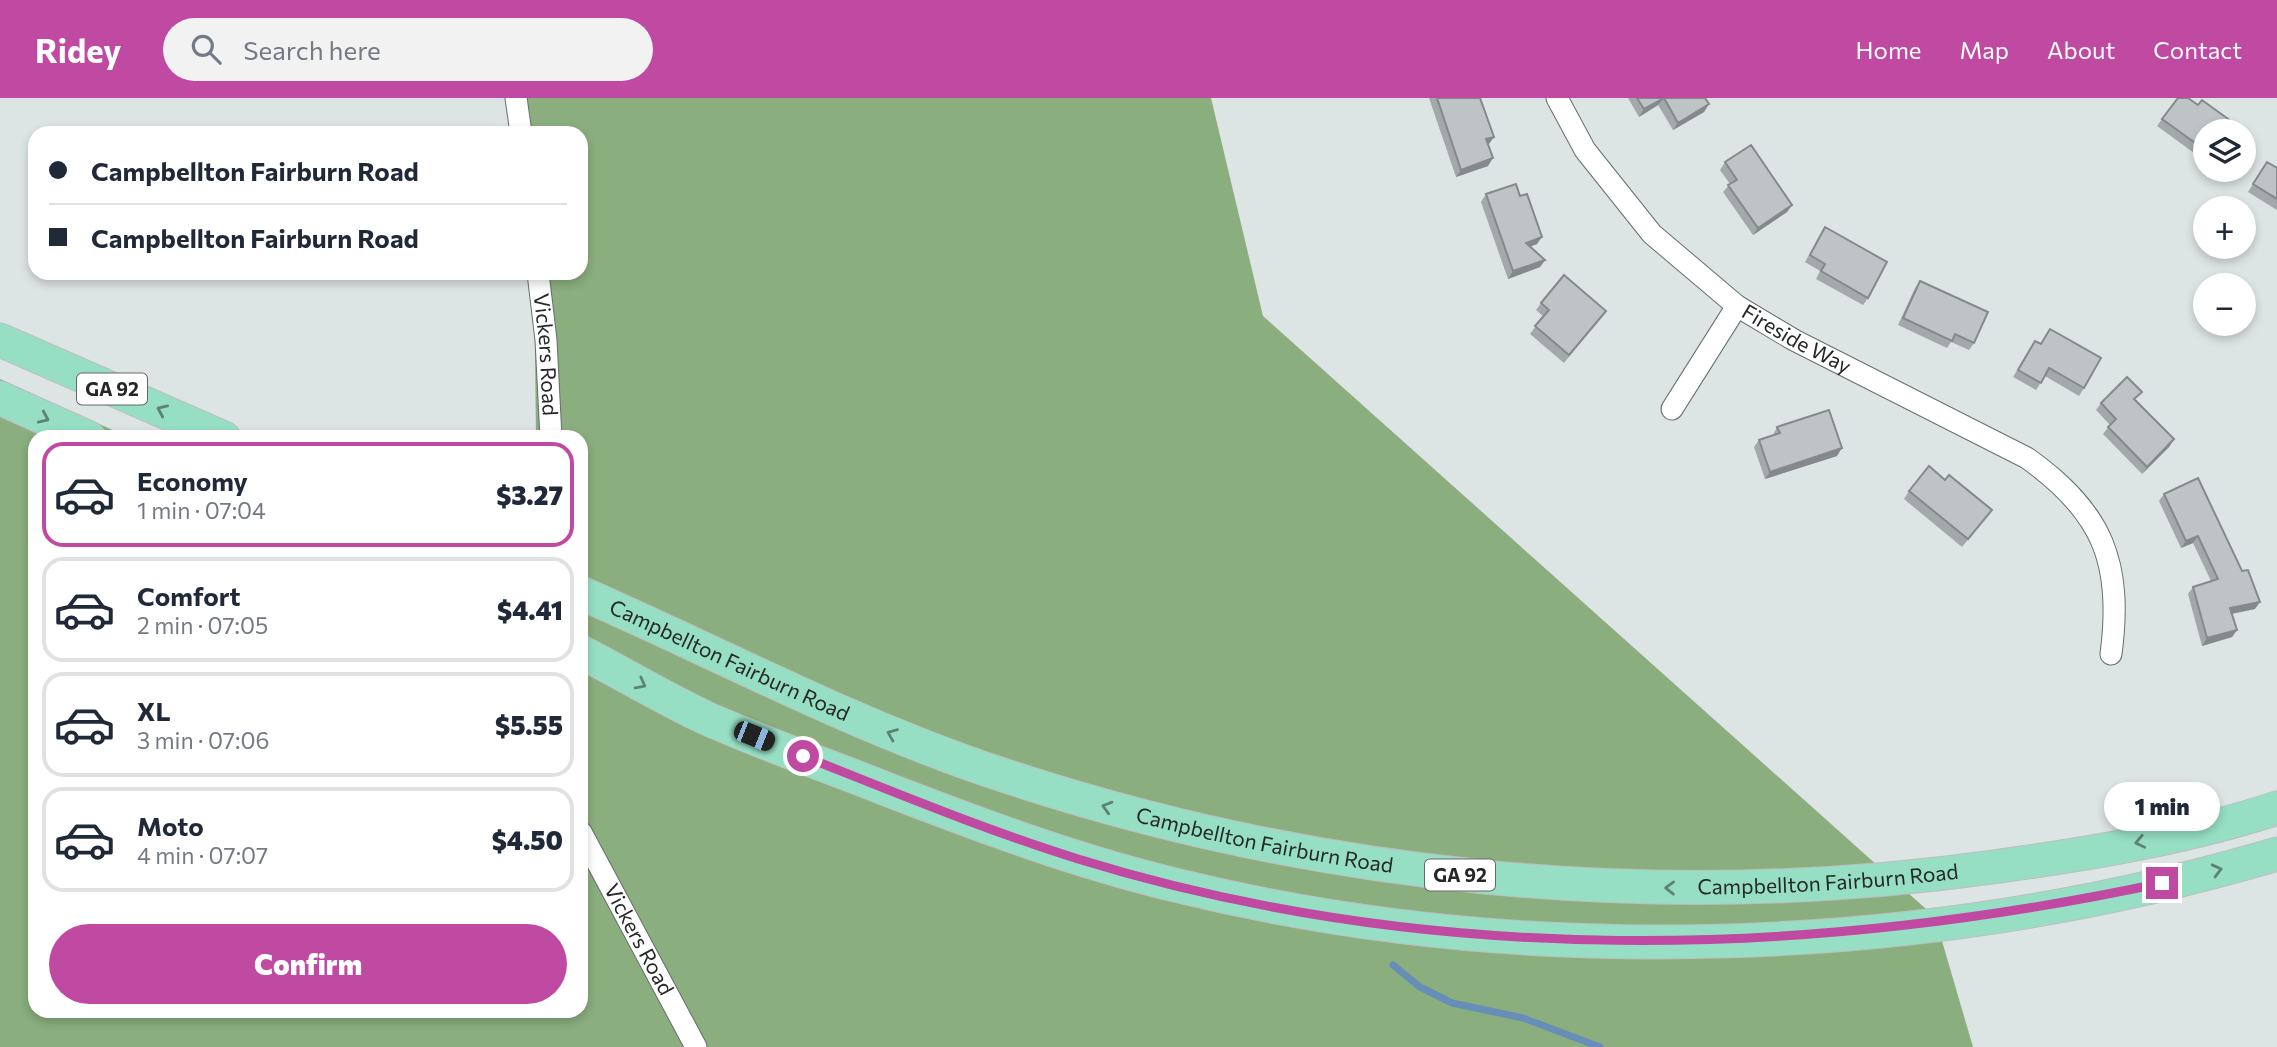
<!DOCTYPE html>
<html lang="en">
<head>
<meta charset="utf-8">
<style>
  body { margin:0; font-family:Commissioner,sans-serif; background:#f2f2f3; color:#1f2937; height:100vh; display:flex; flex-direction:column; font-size:26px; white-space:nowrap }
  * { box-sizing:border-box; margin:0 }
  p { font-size:23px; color:#747a83 }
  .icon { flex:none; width:38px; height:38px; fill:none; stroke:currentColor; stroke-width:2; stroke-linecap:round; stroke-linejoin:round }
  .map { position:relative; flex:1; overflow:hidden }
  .sheet { position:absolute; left:28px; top:332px; width:560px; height:588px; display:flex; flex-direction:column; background:#fff; border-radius:21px; box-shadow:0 4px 10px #0003 }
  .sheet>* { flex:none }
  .top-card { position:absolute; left:28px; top:28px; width:560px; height:154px; border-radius:21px; box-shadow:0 4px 10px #0003; display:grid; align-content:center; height:154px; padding:0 21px; background:#fff }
  .buttons { position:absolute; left:2193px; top:21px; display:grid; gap:14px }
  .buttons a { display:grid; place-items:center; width:63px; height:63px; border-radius:50%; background:#fff; box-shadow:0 4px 10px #0003; font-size:35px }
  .end { position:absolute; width:32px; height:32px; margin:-16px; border:9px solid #c04aa2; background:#fff; box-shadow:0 0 0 4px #fff }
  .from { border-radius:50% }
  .bubble { position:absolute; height:49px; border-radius:24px; background:#fff; box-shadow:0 4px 10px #0003; font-size:23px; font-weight:800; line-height:49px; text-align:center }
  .car { position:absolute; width:21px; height:42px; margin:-21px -10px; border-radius:9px; box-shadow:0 0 5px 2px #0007; background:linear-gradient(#222 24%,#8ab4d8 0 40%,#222 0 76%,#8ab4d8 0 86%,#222 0) }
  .top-card b { display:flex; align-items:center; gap:24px; height:66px; font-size:26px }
  .top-card b+b { border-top:2px solid #e0e1e3 }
  .top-card i { width:18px; height:18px; background:#1f2937 }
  ul { padding:12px 0 0; list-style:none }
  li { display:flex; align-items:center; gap:21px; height:105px; margin:0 14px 10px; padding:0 7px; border:4px solid #e0e1e3; border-radius:21px }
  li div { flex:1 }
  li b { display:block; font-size:26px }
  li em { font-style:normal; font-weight:800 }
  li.current { border-color:#c04aa2 }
  li>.icon { width:63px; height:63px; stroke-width:1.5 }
  .action { display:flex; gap:14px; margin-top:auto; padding:14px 21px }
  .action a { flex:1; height:80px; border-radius:42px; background:#c04aa2; color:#fff; font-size:28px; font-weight:800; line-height:80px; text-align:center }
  header { display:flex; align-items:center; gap:42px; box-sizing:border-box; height:98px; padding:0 35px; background:#c04aa2; color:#fff }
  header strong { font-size:33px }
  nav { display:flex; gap:38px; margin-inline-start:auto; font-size:24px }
  .search { width:490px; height:63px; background:#f2f2f3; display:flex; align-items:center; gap:18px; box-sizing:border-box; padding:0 24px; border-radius:38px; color:#747a83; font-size:26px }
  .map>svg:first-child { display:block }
  .forest { fill:#8aae7e }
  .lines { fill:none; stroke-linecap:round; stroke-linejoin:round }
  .stream { stroke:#678db9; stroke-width:7 }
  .minor-casing { stroke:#686e6e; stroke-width:23 }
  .primary-casing { stroke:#bebebe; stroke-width:35 }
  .minor { stroke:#fff; stroke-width:21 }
  .primary { stroke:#96dfc5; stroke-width:33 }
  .wall { fill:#a3a9aa }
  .shaded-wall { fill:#85898b }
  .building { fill:#bec4c6; stroke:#85898b; stroke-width:2 }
  .oneway { stroke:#5e8376 }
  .route { stroke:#c04aa2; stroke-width:9 }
  .labels { text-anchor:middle; stroke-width:6; stroke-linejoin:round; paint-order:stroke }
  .shield { fill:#fff; stroke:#666868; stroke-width:2 }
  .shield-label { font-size:19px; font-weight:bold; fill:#252727 }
  .street-label { font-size:21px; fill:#252727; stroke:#fff }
</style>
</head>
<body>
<header>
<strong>Ridey</strong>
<div class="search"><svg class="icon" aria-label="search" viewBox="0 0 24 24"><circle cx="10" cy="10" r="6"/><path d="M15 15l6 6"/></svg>Search here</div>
<nav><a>Home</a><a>Map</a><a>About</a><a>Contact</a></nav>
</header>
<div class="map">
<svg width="2277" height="949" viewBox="0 0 2277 949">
  <rect width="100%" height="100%" fill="#dde4e4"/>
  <path class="forest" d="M509,0H1211L1263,218L1935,819L1973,949H0V281L128,339L35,340V914H581V340L536,339L534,175H581V35H514Z"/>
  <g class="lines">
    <path class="stream" d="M1393,867L1420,889L1452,905L1523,920L1600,949"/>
    <defs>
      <g id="minor">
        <path d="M516,0L521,35"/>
        <path id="s1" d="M1557,0L1585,52L1652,136L1737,208L1794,242L2027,360C2103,414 2123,465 2111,556"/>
        <path id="s2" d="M538,175L546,242L551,340"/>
        <path d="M1672,311L1737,208"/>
        <path id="s3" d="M581,734L696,949"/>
      </g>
      <g id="primary">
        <path d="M0,242L224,340"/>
        <path d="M0,300L89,340"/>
        <path id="s4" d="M581,495C716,554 845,623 985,671C1308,781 1654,816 1993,769C2088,756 2186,740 2277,710"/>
        <path d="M581,554C622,575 663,600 706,620C764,646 826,667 886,691C982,728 1078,764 1179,788C1531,874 1929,859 2277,756"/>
      </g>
    </defs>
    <use href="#minor" class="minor-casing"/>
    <use href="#primary" class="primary-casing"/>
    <use href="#minor" class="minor"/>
    <use href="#primary" class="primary"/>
  </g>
  <path class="wall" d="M1429,0H1480L1494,39L1488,46V68L1456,79Z
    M1628,0H1705L1709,6L1704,14L1673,32L1658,7L1639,19Z
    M2178,0L2205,33V63L2157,28Z
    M1725,64L1792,107L1787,114L1753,137L1723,94L1730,86L1720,72Z
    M2267,64L2277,70V112L2248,94Z
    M1486,96L1537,146L1530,149L1545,162L1540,169L1508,181L1481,104Z
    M1825,129L1868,200L1863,207L1816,181L1820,173L1805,164Z
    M1920,183L1974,245L1969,252L1951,244L1947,250L1898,227L1915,190Z
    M1541,205L1606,213L1564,265L1530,236L1543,218L1536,212Z
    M2050,231L2084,290L2079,298L2045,278L2036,292L2013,279L2035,243L2041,246Z
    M2136,302L2174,341L2169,349L2142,376L2103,336L2110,327L2096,312L2101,305Z
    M1777,329L1837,358L1765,381L1754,349L1759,342L1773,337Z
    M1945,382L1992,412L1962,449L1904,401L1909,393Z
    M2164,396L2255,511L2232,516L2237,532L2232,539L2202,548L2188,496L2193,489L2211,483L2193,445L2181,450L2159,403Z"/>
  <path class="shaded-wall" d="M1664,0L1658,7L1639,19L1644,11Z
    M1709,6L1704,14L1673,32L1678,25Z
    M1494,39L1489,46L1481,49L1486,41Z
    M1493,60L1488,68L1456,79L1461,72Z
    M1792,107L1787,114L1753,137L1758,130Z
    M1542,139L1537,146L1520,152L1526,145Z
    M1545,162L1540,169L1508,181L1513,173Z
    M2174,341L2169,349L2142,376L2147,369Z
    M1842,350L1837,358L1765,381L1770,374Z
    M2198,438L2193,445L2181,450L2186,443Z
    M2260,504L2255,511L2224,517L2230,510Z
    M2237,532L2232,539L2202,548L2207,540Z"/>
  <path class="building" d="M1437,0H1480L1494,39L1486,41L1493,60L1461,72Z
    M1637,0H1705L1709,6L1678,25L1664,0L1644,11Z
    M2178,0H2188L2198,7L2202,2L2246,34L2244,37V33H2205V52L2162,21Z
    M1751,47L1792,107L1758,130L1728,87L1737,82L1725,64Z
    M2267,64L2277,70V101L2253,86Z
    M1516,86L1520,98L1527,96L1542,139L1526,145L1545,162L1513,173L1486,96Z
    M1825,129L1887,164L1868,200L1821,173L1825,166L1810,157Z
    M1564,177L1606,213L1569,257L1535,228L1549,212L1541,205Z
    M1920,183L1988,214L1974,245L1955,236L1952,243L1903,220Z
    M2050,231L2101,260L2084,290L2049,270L2041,285L2018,272L2035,243L2041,246Z
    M2127,279L2142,294L2134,301L2174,341L2147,369L2108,329L2116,321L2101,305Z
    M1829,312L1842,350L1770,374L1759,342L1780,335L1777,329Z
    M1929,368L1945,382L1949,377L1992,412L1968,441L1909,393Z
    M2198,380L2242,473L2248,472L2260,504L2230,510L2237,532L2207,540L2193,489L2218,481L2198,438L2186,443L2164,396Z"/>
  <defs><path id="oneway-chevron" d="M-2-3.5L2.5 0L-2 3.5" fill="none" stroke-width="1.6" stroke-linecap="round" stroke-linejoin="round" transform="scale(1.75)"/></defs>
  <g class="oneway">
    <use href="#oneway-chevron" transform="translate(162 312) rotate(-156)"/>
    <use href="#oneway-chevron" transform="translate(44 320) rotate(24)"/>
    <use href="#oneway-chevron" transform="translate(641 586) rotate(28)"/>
    <use href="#oneway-chevron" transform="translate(892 636) rotate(-158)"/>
    <use href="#oneway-chevron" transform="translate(1107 709) rotate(-164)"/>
    <use href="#oneway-chevron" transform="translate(2140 744) rotate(168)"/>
    <use href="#oneway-chevron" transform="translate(2217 772) rotate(-14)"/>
    <use href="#oneway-chevron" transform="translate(1670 790) rotate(-179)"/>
  </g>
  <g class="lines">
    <path class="route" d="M803,658C894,694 985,732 1078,761C1431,870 1804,861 2162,785"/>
  </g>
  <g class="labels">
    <g class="shield">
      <rect x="77" y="275.5" width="70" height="31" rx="5"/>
      <rect x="1425" y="761.5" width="70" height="31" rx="5"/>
    </g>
    <g class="shield-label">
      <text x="112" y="298">GA 92</text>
      <text x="1460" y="784">GA 92</text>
    </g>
    <g class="street-label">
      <text dy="7" stroke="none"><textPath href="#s1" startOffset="346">Fireside Way</textPath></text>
      <text dy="7" stroke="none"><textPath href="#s2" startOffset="82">Vickers Road</textPath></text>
      <text dy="7" stroke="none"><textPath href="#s4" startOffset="163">Campbellton Fairburn Road</textPath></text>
      <text dy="7" stroke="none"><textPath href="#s4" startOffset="730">Campbellton Fairburn Road</textPath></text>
      <text dy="7" stroke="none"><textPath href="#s4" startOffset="1297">Campbellton Fairburn Road</textPath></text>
      <text dy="7" stroke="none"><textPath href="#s3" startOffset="122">Vickers Road</textPath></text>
    </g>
  </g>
</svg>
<div class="buttons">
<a><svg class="icon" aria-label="layers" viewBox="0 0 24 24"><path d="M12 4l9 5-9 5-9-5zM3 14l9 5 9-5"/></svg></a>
<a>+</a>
<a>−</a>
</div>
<i class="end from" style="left:803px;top:658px"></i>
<i class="end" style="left:2162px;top:785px"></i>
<div class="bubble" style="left:2104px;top:684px;width:116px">1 min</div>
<i class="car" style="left:754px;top:638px;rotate:112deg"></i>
<div class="top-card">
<b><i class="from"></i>Campbellton Fairburn Road</b>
<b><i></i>Campbellton Fairburn Road</b>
</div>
<section class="sheet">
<ul>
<li class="current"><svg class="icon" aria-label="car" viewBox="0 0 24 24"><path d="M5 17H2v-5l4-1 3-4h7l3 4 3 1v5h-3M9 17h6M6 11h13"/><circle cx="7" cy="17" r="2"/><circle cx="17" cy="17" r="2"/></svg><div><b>Economy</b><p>1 min · 07:04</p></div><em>$3.27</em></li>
<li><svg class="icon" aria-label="car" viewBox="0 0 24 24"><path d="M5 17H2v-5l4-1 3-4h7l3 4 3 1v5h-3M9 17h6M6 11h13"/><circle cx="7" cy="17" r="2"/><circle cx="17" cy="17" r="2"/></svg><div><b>Comfort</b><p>2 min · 07:05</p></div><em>$4.41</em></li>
<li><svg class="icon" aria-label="car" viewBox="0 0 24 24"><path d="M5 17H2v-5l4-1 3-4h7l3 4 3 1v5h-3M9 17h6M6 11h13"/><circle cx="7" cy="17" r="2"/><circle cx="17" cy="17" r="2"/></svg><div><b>XL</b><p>3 min · 07:06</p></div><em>$5.55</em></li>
<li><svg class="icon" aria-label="car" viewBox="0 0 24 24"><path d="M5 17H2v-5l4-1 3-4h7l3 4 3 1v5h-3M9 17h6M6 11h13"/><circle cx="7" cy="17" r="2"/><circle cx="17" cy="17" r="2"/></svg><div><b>Moto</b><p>4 min · 07:07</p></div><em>$4.50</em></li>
</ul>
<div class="action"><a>Confirm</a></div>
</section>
</div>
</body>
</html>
